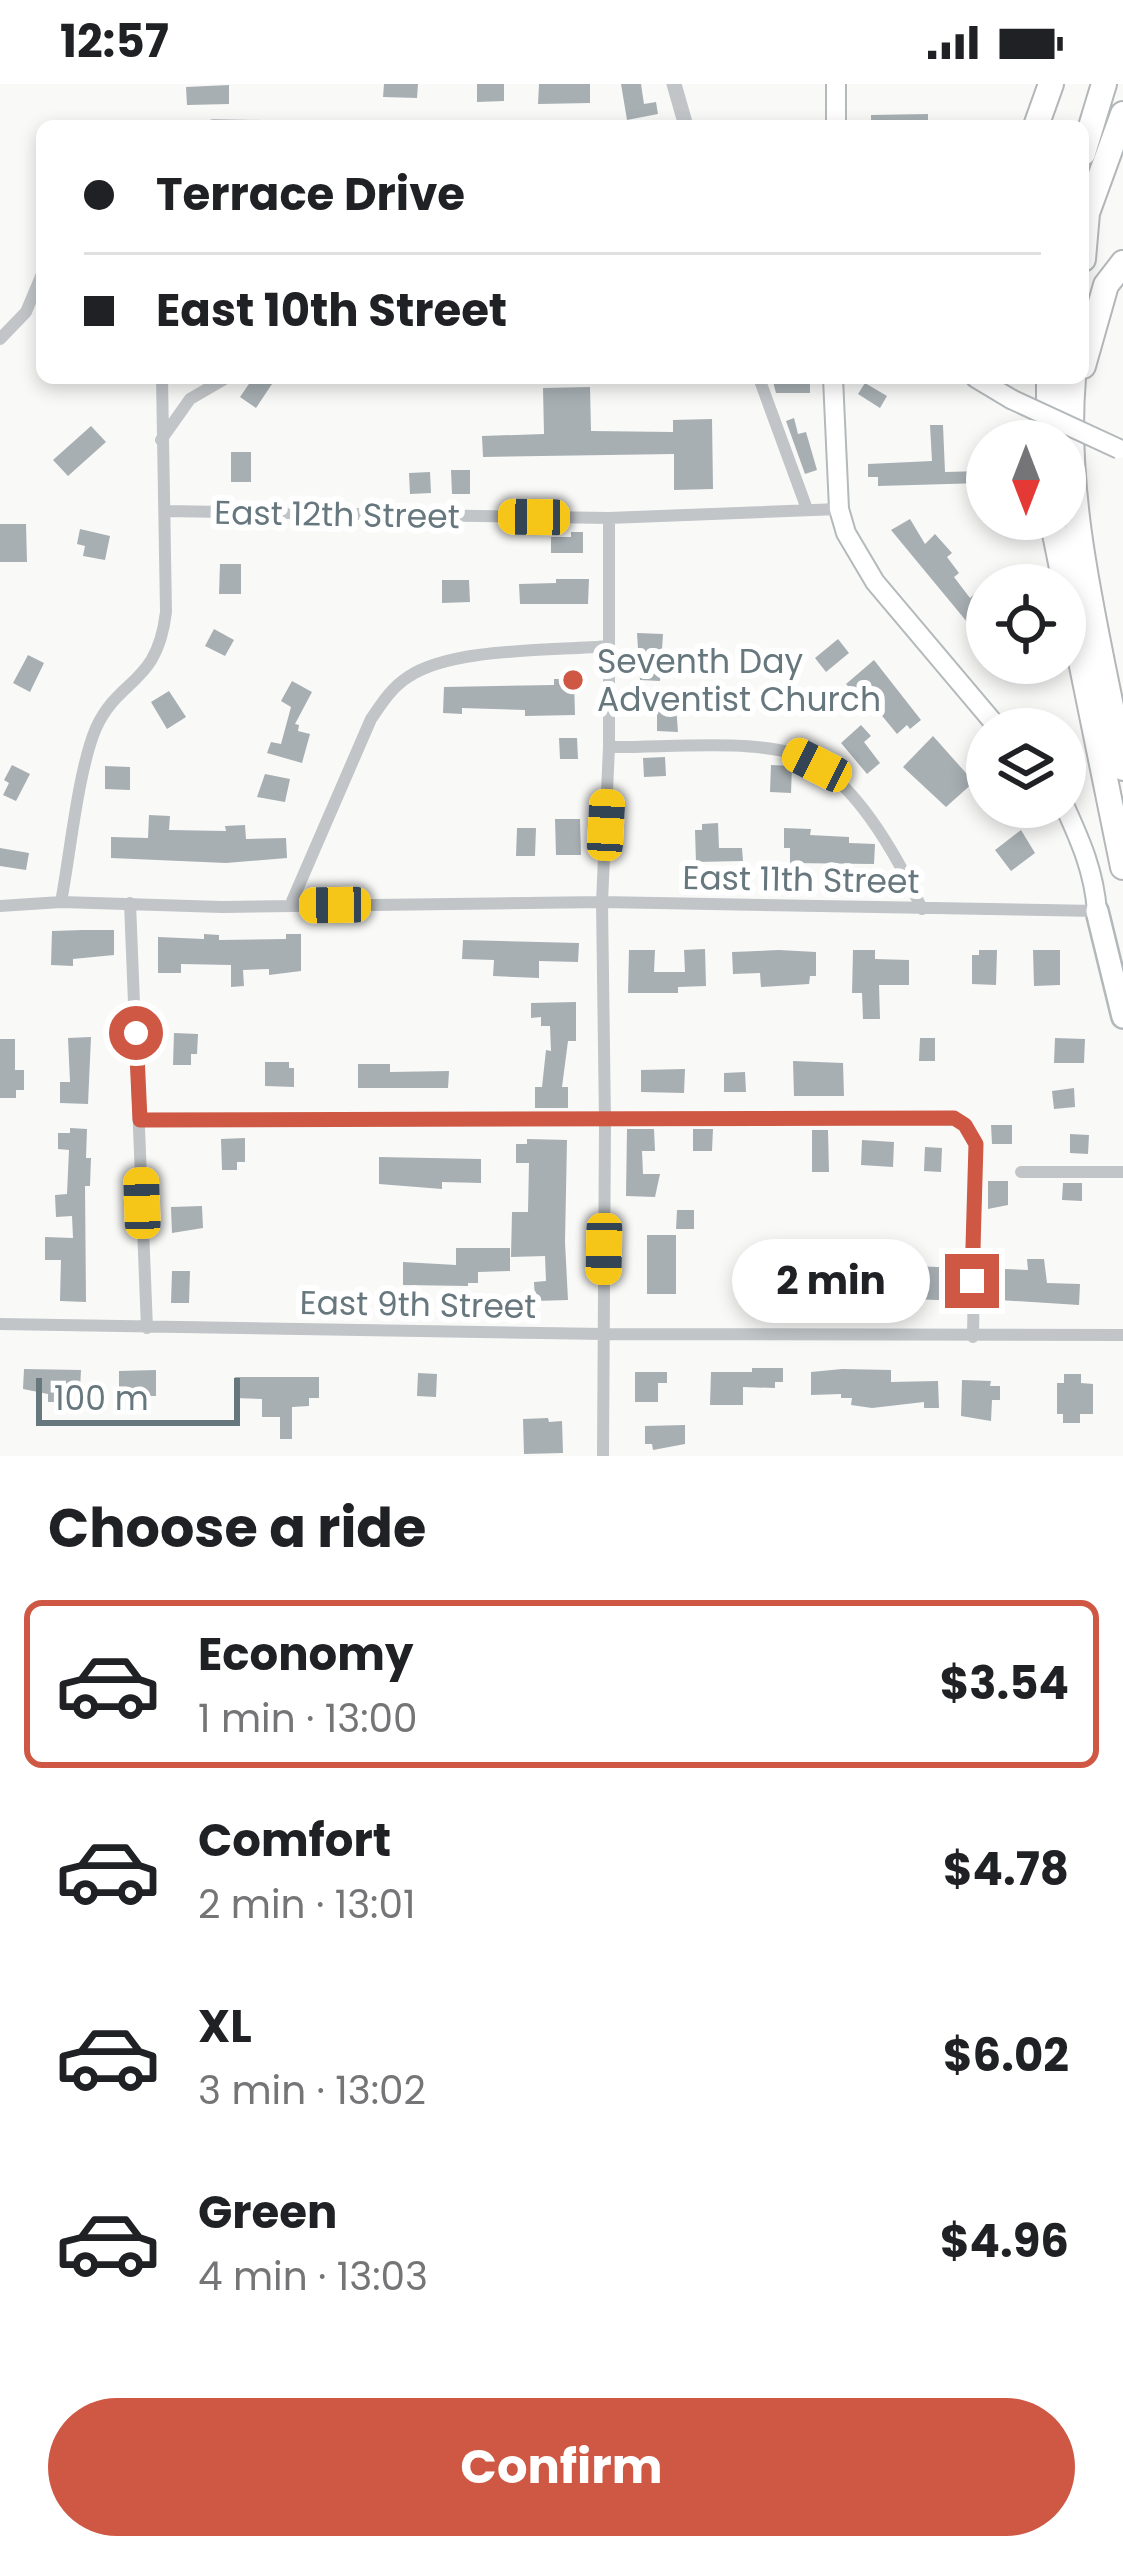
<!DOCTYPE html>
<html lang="en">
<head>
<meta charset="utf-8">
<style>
  body { margin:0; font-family:Poppins,sans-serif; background:#f6f6f6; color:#202124; height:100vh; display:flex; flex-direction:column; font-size:45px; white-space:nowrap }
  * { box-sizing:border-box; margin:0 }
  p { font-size:39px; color:#757577 }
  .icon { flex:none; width:66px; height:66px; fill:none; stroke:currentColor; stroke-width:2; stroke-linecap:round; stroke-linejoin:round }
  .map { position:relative; height:1372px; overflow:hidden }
  .panel { display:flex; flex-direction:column; background:#fff; flex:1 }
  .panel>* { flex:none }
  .banner { position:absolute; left:36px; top:36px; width:1053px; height:264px; border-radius:18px; box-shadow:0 6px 18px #0003; display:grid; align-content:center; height:264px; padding:0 48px; background:#fff }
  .needle { width:78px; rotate:180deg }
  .controls { position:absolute; left:966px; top:336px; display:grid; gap:24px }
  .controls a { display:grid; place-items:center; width:120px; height:120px; border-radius:50%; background:#fff; box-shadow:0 6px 18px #0003; font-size:60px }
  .scale { position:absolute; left:36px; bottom:30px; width:204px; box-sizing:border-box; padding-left:12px; border:6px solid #67777e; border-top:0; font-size:33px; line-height:42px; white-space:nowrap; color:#67777e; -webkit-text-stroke:9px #fff; paint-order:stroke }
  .end { position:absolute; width:54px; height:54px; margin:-27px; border:15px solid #ce5843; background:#fff; box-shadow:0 0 0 6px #fff }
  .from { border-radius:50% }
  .bubble { position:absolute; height:84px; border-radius:42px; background:#fff; box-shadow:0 6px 18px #0003; font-size:39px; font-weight:700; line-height:84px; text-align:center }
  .car { position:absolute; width:36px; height:72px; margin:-36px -18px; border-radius:15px; box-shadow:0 0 9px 3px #0007; background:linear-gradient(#f5c518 24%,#345 0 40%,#f5c518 0 76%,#345 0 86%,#f5c518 0) }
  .banner b { display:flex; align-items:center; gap:42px; height:114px; font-size:45px }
  .banner b+b { border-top:3px solid #e0e0e0 }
  .banner i { width:30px; height:30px; background:#202124 }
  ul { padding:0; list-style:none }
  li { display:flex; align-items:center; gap:36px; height:168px; margin:0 24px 18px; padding:0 24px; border:6px solid transparent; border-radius:18px }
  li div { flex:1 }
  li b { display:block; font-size:45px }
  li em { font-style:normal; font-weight:700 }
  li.on { border-color:#ce5843 }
  li>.icon { width:108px; height:108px; stroke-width:1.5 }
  h2 { padding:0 48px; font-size:54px; line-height:144px }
  .action { display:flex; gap:24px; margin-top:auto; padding:24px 48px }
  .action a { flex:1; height:138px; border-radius:72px; background:#ce5843; color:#fff; font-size:48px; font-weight:700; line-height:138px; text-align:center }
  .status { display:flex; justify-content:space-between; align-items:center; height:84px; padding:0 60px; background:#fff; direction:ltr }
  .status svg { height:33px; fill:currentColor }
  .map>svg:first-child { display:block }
  .building { fill:#a7afb3 }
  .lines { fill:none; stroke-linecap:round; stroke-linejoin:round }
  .secondary-casing { stroke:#b4b9bc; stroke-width:22 }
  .primary-casing { stroke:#b3b8ba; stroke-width:26 }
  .motorway-casing { stroke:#b3b7b9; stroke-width:28 }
  .minor { stroke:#c1c5c8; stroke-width:12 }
  .tertiary { stroke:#c1c5c8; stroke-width:15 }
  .secondary { stroke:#fff; stroke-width:18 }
  .primary { stroke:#fff; stroke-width:21 }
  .motorway { stroke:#fff; stroke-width:24 }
  .secondary-bridge-casing { stroke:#b4b9bc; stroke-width:22; stroke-linecap:butt }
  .secondary-bridge { stroke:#fff; stroke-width:18 }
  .route { stroke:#ce5843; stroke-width:15 }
  .poi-dot { fill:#ce5843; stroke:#fff; stroke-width:4.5 }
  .labels { text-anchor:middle; stroke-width:12; stroke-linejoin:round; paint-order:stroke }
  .street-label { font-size:33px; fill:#67777e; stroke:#fff }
  .poi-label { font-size:33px; fill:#67777e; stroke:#fff; text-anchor:start }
</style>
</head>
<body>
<div class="status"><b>12:57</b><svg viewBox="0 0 49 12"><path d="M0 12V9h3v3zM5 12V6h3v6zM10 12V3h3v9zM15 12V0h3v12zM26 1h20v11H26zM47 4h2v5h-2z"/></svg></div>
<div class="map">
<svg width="1123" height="1372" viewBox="0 0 1123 1372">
  <rect width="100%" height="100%" fill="#f9f9f8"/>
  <path class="building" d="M384,0H418L417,14L383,13Z
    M477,0H504V17L477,18Z
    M539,0H590V19L538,20Z
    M621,0H641L644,20L656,18L658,30L627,36Z
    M229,1V20L187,21L186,3Z
    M928,30V42H871V31Z
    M253,294H276L256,324L240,313Z
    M772,294H810V309H776Z
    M865,299L887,312L880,324L858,310Z
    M590,303L591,347L673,348V336L712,335L713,405L674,406V370L483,373L482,352L544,350L543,304Z
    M794,334L798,350L806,348L817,386L805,390L786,337Z
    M930,341H943L945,388L983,387V399L878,402V393H868V380L932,377Z
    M91,342L106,358L68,392L53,376Z
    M231,368H251V398H231Z
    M451,386H470V410H452Z
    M430,388L431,409L410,410L409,389Z
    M910,435L925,460L935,450L952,469L947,473L959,489L954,493L970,514L987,498V530L972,544L891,446Z
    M0,440H26L27,478H0Z
    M80,445L110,452L105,476L83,472L85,462L77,460Z
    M571,448H583V469H551V453H571Z
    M220,480H241V510H219Z
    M556,495H589L588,520H520L519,500L556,499Z
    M442,496H469L470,518L442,519Z
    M214,545L234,556L225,572L205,562Z
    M637,549L663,550L660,597L640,596Z
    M838,555L849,569L826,588L815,574Z
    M28,571L44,579L30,608L13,599Z
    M874,576L921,636L910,645L907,641L897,650L869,616L864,620L846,600Z
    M554,595H574L575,631L525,632V626L462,624V630L443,629L444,603L554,601Z
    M292,597L312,608L295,640L299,641L298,647L310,650L302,679L267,669L271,658L281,660L291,623L281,617Z
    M169,607L186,633L167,645L151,618Z
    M657,621L676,622L678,648L657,647Z
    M861,641L871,652L864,658L880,679L867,690L841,659Z
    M933,652L974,698L946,723L903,683Z
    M559,654H577L578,675H560Z
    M665,673L666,692L644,693L643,674Z
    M12,681L30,690L16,717L3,711L9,699L4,696Z
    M771,681L792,682L791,709L770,708Z
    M105,682L130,683V706L105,705Z
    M265,690L290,695L285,718L257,713Z
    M149,731L170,732L169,746L226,747L225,742L245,741L246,755L286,754L287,774L226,779L111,774V753L148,754Z
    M555,735H580L581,771H556Z
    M718,739L719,764H742L743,777L696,778L695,746H702V740Z
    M517,744H536L535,772H516Z
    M784,744L811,745L810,751L849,753V759L875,760L874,780L790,779V764H784Z
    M1021,746L1035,769L1011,787L995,766Z
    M0,764L29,769L26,786L0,782Z
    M82,846H114V871L73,875V882L51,881L52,847Z
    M204,850L219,851V856L286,855V850H301V887L269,891V885L243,886L244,902L231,903V881L181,880V889H158V853L204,855Z
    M463,856L579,859L578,878L539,877V894L493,892L494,876L462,875Z
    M705,865L706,902L678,903V909H628L629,866H655L654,888H685L684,866Z
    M779,866L816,868V892H810L809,900L761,903L760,889L733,890L732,868Z
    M853,866H875V875L909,876V901H879L880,935H863L862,909H852Z
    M979,866H997L996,901L972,900V871H979Z
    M1033,866H1060V901L1034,902Z
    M576,918V957H568L562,1003H568V1024H535V1003H542L546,966L551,967L550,942H541V933L531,934V919Z
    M174,949L198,950L197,970H191V981H173Z
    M91,953L88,1020L60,1019V998H70L68,954Z
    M920,954H935V977H919Z
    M1055,954L1085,955L1084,979H1054Z
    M0,955H15V986H24V1006H16V1014H0Z
    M793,977L843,979L844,1012H794Z
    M265,978H289V984H294V1003L265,1002Z
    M358,980H390V988L449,987L448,1004H358Z
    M685,985L684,1009L641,1008V986Z
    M745,988L746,1008H724V989Z
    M1074,1004L1075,1023L1054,1025L1052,1007Z
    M991,1041H1012V1060H992Z
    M70,1044L87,1045L86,1074H91L90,1102H85L86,1218L60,1217L61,1176H45V1153L73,1154L72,1132L56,1133L55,1111L67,1110L69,1066L58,1065V1049H70Z
    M627,1045H654L655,1067H642L643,1090H660L655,1113L626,1112Z
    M693,1045H713L712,1067H693Z
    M812,1046H828L829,1088H812Z
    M1070,1050L1089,1051L1088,1070L1070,1069Z
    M245,1054V1078H237V1086H222L221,1055Z
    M527,1055L567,1056L565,1158L568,1216L535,1217L534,1198L546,1197L545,1172L511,1173L512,1128H528L529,1079H516V1060H527Z
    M862,1056L894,1058L893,1083L861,1081Z
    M925,1063L942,1064L941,1088L924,1087Z
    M379,1073L481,1075V1099L442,1098V1105L379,1100Z
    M988,1097H1008V1121L988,1125Z
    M1063,1099H1082V1117L1062,1116Z
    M202,1122L203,1144L172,1149L171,1123Z
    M677,1126H694V1145H676Z
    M647,1151H676V1210H647Z
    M456,1164H510V1187L478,1188V1199H468V1202L403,1201V1178L456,1181Z
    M772,1169H801V1188H806V1202H773Z
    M893,1175L894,1216H871L870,1176Z
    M1027,1175H1044L1047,1199L1080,1200L1079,1221L998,1216V1210H989L990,1177H1005V1185L1028,1186Z
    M914,1182L961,1184L960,1217L913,1215Z
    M172,1187H190L189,1219H171Z
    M752,1284H783V1298H775V1304L743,1303V1321H710L711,1288H752Z
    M24,1285L81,1286L80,1306H68V1318H48V1310L23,1305Z
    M842,1285L891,1286V1298L938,1297L939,1324H924V1318L872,1324L851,1321L852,1314H841V1310L811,1311V1288Z
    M156,1286V1312H119V1287Z
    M635,1288H667V1299H658V1318H635Z
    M418,1289L437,1290L436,1313L417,1312Z
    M1064,1290H1081V1299L1093,1300V1330H1080V1339H1063V1330H1057V1299H1064Z
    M235,1293H319V1314H309V1322L292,1323V1355H280V1333H262V1315L234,1314Z
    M962,1296L991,1297L990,1302H1000V1316H992L991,1337L961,1332Z
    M548,1334L549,1338L562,1337L563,1369L524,1370L523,1335Z
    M685,1341V1360L653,1366L652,1360H645V1342Z"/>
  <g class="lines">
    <defs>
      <path id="secondary" d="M836,42V0
        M833,294L839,425L846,449L875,498L999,645
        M976,294L1011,315
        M1065,723C1081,758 1094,788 1097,827"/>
      <path id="primary" d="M1097,827L1123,933"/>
      <path id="motorway" d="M1036,42L1051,0
        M1083,69L1104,0
        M1083,175L1087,129L1123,30
        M1083,282L1106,201L1123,179
        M1073,294C1062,424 1100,557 1123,684
        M1049,357V294
        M1052,435L1123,783"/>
    </defs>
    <use href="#secondary" class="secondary-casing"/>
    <use href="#primary" class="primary-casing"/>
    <use href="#motorway" class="motorway-casing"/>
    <path class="minor" d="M213,41L260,42
      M0,255L26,228L42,190
      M759,294L807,425
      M161,356L190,315L226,294
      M165,427L609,434L839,425
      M609,663C661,664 747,655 795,670C853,689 898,774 922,825
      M61,818C70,771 78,686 96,644C120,592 157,602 166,528L162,294
      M130,819L147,1244
      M0,822L61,818L222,823L602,818L1097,827
      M290,822L371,635C382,619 391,604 408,593C452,563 553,567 609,562
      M140,1036L954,1034L965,1041L976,1060L973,1253
      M1021,1088H1123
      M0,1240L604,1250L1123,1251
      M603,1372L605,1038L602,818L609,663V434"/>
    <path class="tertiary" d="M674,0L686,42"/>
    <use href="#secondary" class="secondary"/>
    <use href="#primary" class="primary"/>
    <use href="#motorway" class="motorway"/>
    <defs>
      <path id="secondary-bridge" d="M1011,315L1119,365"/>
    </defs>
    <use href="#secondary-bridge" class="secondary-bridge-casing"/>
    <use href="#secondary-bridge" class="secondary-bridge"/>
  </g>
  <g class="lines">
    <path class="route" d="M136,949L140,1036L954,1034L965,1041L976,1060L972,1197"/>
  </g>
  <circle class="poi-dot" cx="573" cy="596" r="12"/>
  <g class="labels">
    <g class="street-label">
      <text transform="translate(337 430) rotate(1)" y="12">East 12th Street</text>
      <text transform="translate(801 795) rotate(1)" y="12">East 11th Street</text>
      <text transform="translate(418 1220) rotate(1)" y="12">East 9th Street</text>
    </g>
    <g class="poi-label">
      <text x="597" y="589">Seventh Day<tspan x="597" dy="38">Adventist Church</tspan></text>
    </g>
  </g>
</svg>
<div class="controls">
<a><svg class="needle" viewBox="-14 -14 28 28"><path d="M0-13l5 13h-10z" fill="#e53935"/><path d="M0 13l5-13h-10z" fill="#757577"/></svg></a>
<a><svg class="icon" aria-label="locate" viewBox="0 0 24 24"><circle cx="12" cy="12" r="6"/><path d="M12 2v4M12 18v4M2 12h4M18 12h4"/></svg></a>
<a><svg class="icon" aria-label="layers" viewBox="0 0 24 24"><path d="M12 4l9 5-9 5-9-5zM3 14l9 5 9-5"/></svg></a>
</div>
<div class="scale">100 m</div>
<i class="end from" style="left:136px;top:949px"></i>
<i class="end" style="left:972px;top:1197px"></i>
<div class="bubble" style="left:732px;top:1155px;width:198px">2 min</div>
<i class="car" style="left:534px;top:433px;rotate:271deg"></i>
<i class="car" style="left:817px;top:681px;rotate:297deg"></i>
<i class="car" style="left:606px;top:741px;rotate:3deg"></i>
<i class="car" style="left:335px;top:821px;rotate:269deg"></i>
<i class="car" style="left:142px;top:1119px;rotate:358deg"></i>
<i class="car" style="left:604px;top:1165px;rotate:181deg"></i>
<div class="banner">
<b><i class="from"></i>Terrace Drive</b>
<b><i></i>East 10th Street</b>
</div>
</div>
<section class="panel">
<h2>Choose a ride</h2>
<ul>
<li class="on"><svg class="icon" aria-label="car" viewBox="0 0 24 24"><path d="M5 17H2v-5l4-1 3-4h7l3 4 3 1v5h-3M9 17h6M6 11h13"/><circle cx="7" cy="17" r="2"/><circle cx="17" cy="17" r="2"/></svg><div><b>Economy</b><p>1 min · 13:00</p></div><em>$3.54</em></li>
<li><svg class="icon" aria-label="car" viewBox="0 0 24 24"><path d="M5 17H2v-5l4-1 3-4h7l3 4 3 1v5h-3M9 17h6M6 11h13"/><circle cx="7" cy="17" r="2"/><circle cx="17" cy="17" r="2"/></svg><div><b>Comfort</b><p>2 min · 13:01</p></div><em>$4.78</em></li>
<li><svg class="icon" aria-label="car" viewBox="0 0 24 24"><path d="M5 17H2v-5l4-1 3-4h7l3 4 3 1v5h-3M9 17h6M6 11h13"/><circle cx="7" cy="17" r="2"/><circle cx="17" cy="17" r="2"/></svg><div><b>XL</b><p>3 min · 13:02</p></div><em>$6.02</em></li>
<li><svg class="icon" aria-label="car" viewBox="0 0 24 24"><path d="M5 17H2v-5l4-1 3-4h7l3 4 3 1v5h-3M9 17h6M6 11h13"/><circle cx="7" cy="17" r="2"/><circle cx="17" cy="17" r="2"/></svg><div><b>Green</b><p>4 min · 13:03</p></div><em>$4.96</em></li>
</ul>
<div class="action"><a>Confirm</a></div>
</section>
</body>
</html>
